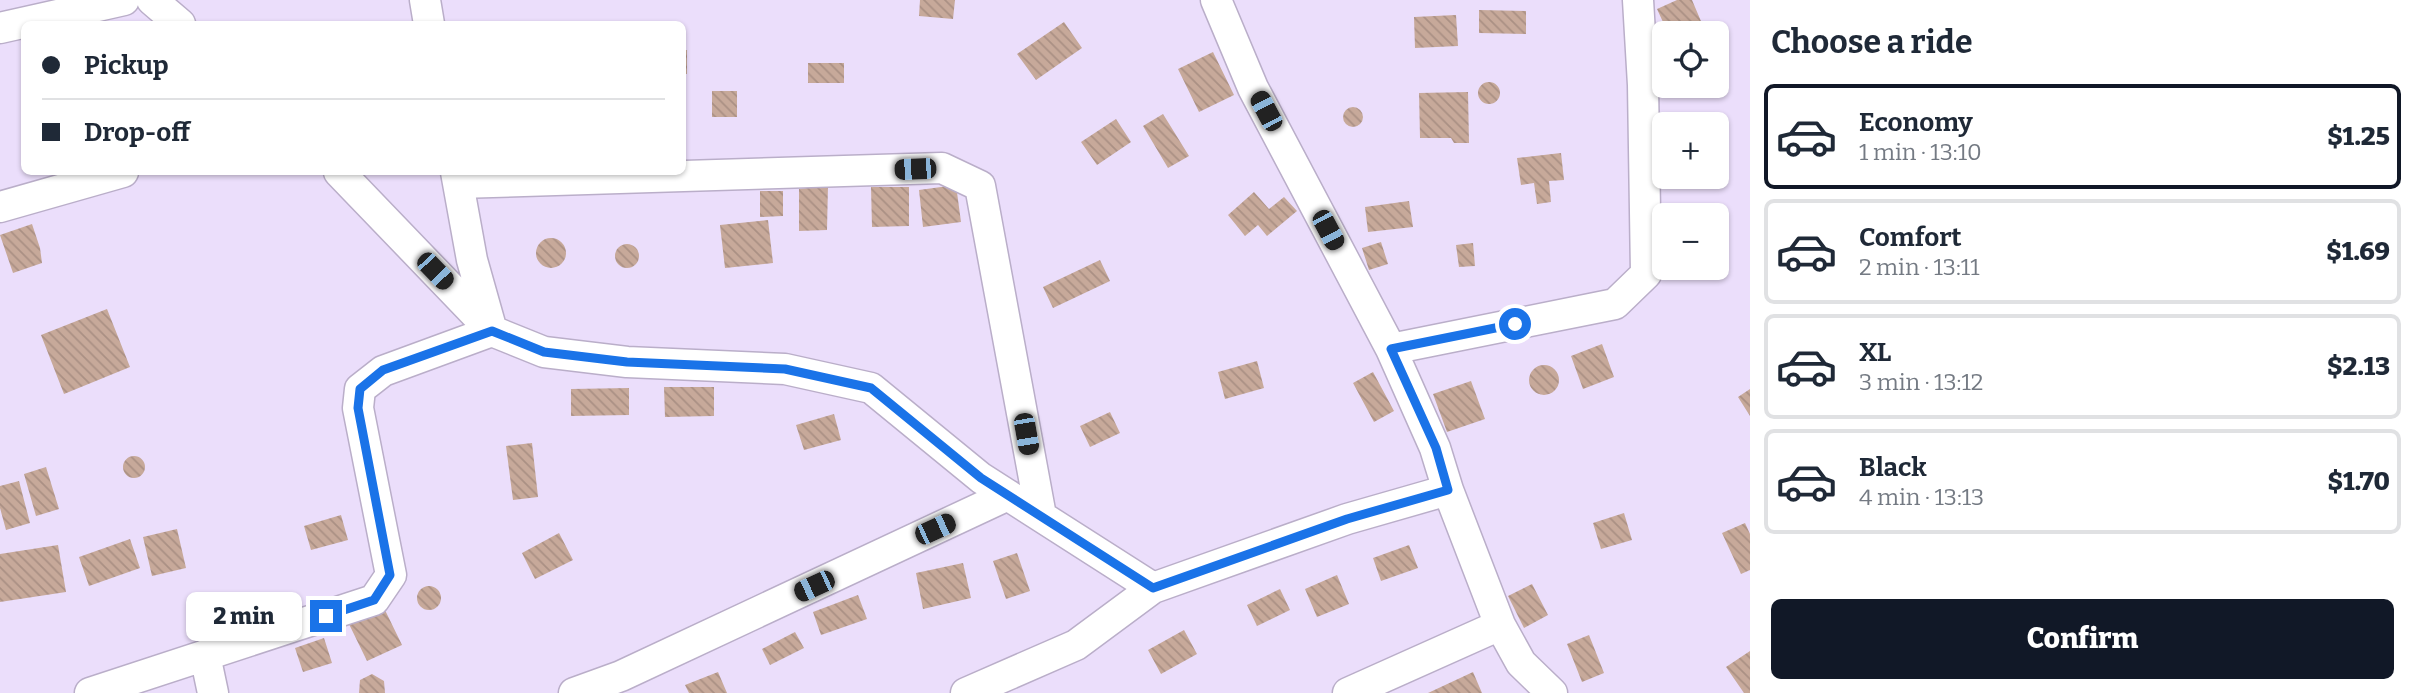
<!DOCTYPE html>
<html lang="en">
<head>
<meta charset="utf-8">
<style>
  body { margin:0; font-family:Bitter,serif; background:#f2f2f3; color:#1f2937; height:100vh; display:flex; flex-direction:column; font-size:26px; white-space:nowrap }
  * { box-sizing:border-box; margin:0 }
  p { font-size:23px; color:#747a83 }
  .icon { flex:none; width:38px; height:38px; fill:none; stroke:currentColor; stroke-width:2; stroke-linecap:round; stroke-linejoin:round }
  .map { position:relative; flex:1; overflow:hidden }
  .drawer { display:flex; flex-direction:column; background:#fff; width:665px }
  .drawer>* { flex:none }
  .banner { position:absolute; left:21px; top:21px; width:665px; height:154px; border-radius:10px; box-shadow:0 2px 5px #0004; display:grid; align-content:center; height:154px; padding:0 21px; background:#fff }
  .buttons { position:absolute; left:1652px; top:21px; display:grid; gap:14px }
  .buttons a { display:grid; place-items:center; width:77px; height:77px; border-radius:10px; background:#fff; box-shadow:0 2px 5px #0004; font-size:35px }
  .end { position:absolute; width:32px; height:32px; margin:-16px; border:9px solid #1a73e8; background:#fff; box-shadow:0 0 0 4px #fff }
  .from { border-radius:50% }
  .bubble { position:absolute; height:49px; border-radius:10px; background:#fff; box-shadow:0 2px 5px #0004; font-size:23px; font-weight:800; line-height:49px; text-align:center }
  .car { position:absolute; width:21px; height:42px; margin:-21px -10px; border-radius:9px; box-shadow:0 0 5px 2px #0007; background:linear-gradient(#222 24%,#8ab4d8 0 40%,#222 0 76%,#8ab4d8 0 86%,#222 0) }
  .banner b { display:flex; align-items:center; gap:24px; height:66px; font-size:26px }
  .banner b+b { border-top:2px solid #e0e1e3 }
  .banner i { width:18px; height:18px; background:#1f2937 }
  ul { padding:0; list-style:none }
  li { display:flex; align-items:center; gap:21px; height:105px; margin:0 14px 10px; padding:0 7px; border:4px solid #e0e1e3; border-radius:10px }
  li div { flex:1 }
  li b { display:block; font-size:26px }
  li em { font-style:normal; font-weight:800 }
  li.selected { border-color:#111827 }
  li>.icon { width:63px; height:63px; stroke-width:1.5 }
  h2 { padding:0 21px; font-size:32px; line-height:84px }
  .action { display:flex; gap:14px; margin-top:auto; padding:14px 21px }
  .action a { flex:1; height:80px; border-radius:10px; background:#111827; color:#fff; font-size:28px; font-weight:800; line-height:80px; text-align:center }
  main { display:flex; flex:1; min-height:0 }
  .map>svg:first-child { display:block }
  .building { fill:url(#building-back-hatch) }
  .lines { fill:none; stroke-linecap:round; stroke-linejoin:round }
  .minor-casing { stroke:#baaec9; stroke-width:33 }
  .minor { stroke:#fff; stroke-width:30 }
  .route { stroke:#1a73e8; stroke-width:9 }
</style>
</head>
<body>
<main>
<div class="map">
<svg width="1750" height="693" viewBox="0 0 1750 693">
  <defs>
    <pattern id="building-back-hatch" width="6" height="6" patternUnits="userSpaceOnUse" patternTransform="scale(1.75)"><rect width="6" height="6" fill="#c7a99a"/><path d="M-1 5l2 2M0 0l6 6M5-1l2 2" fill="none" stroke="#aa9084"/></pattern>
  </defs>
  <rect width="100%" height="100%" fill="#ebdefb"/>
  <path class="building" d="M920,0H955L953,19L919,16Z
    M1677,0H1692L1706,33H1668L1657,9Z
    M1479,10L1526,11V34L1479,33Z
    M1456,15L1458,46L1415,48L1414,17Z
    M1064,22L1082,48L1036,80L1017,54Z
    M682,50H687V74H682Z
    M1213,52L1234,95L1199,112L1178,69Z
    M808,63H844V83H808Z
    M1478 93a11 11 0 1 1 22 0a11 11 0 1 1-22 0Z
    M712,91H737V117H712Z
    M1468,92L1469,143H1454L1451,138H1420L1419,93Z
    M1343 117a10 10 0 1 1 20 0a10 10 0 1 1-20 0Z
    M1163,114L1189,156L1168,168L1143,126Z
    M1116,119L1131,142L1097,165L1081,142Z
    M1561,153L1564,180L1549,181L1551,202L1537,204L1534,183L1521,185L1517,158Z
    M828,185L827,230L799,231V189Z
    M956,185L961,222L923,227L919,190Z
    M871,187H909V226L872,227Z
    M760,191H783V216L760,217Z
    M1254,192L1269,209L1284,197L1297,211L1267,236L1258,225L1245,236L1228,215Z
    M1409,201L1413,227L1368,232L1365,207Z
    M768,220L773,263L725,268L720,225Z
    M32,224L40,248L42,263L13,273L0,235Z
    M536 253a15 15 0 1 1 30 0a15 15 0 1 1-30 0Z
    M1381,242L1388,264L1369,270L1362,248Z
    M1473,243L1475,266L1459,267L1456,245Z
    M615 256a12 12 0 1 1 24 0a12 12 0 1 1-24 0Z
    M1100,260L1110,281L1053,308L1043,287Z
    M107,309L130,367L64,394L41,335Z
    M1602,344L1614,377L1583,389L1571,356Z
    M1257,361L1264,388L1225,399L1218,372Z
    M1529 380a15 15 0 1 1 30 0a15 15 0 1 1-30 0Z
    M1373,372L1394,411L1374,422L1353,383Z
    M1471,381L1485,419L1447,432L1433,394Z
    M664,387H714V416L665,417Z
    M629,388V415L571,416V389Z
    M1750,389V416L1738,397Z
    M1110,412L1120,433L1090,447L1080,426Z
    M834,414L841,440L804,450L796,425Z
    M532,443L538,497L513,500L506,446Z
    M123 467a11 11 0 1 1 22 0a11 11 0 1 1-22 0Z
    M46,467L59,509L36,516L24,474Z
    M19,481L30,523L6,530L0,508V486Z
    M1624,513L1632,540L1601,549L1593,523Z
    M341,515L348,540L311,550L304,526Z
    M1745,523L1750,534V570L1741,574L1722,533Z
    M177,529L186,568L152,576L143,537Z
    M559,533L573,560L535,579L522,553Z
    M130,539L140,568L89,586L79,557Z
    M58,545L66,592L0,602V554Z
    M1409,545L1418,568L1381,581L1373,558Z
    M1017,553L1030,591L1006,599L993,561Z
    M963,563L971,598L923,609L916,573Z
    M1337,575L1349,604L1317,617L1305,589Z
    M1532,584L1548,615L1524,628L1508,596Z
    M417 598a12 12 0 1 1 24 0a12 12 0 1 1-24 0Z
    M1280,589L1290,610L1257,626L1247,605Z
    M858,595L867,619L821,635L813,612Z
    M383,606L402,645L367,661L348,622Z
    M1184,630L1197,654L1161,674L1148,650Z
    M795,632L804,648L770,665L762,649Z
    M1589,635L1604,673L1582,682L1567,644Z
    M324,638L332,663L303,672L295,648Z
    M1750,651V693H1744L1726,667Z
    M718,672L727,693H689L685,685Z
    M1473,672L1482,693H1428Z
    M372,674L384,681L385,693H359L360,680Z"/>
  <g class="lines">
    <defs>
      <path id="minor" d="M152,0L180,24
        M425,0L429,24
        M1216,0L1253,88L1391,349L1435,448L1448,490L1500,625L1521,663L1552,693
        M0,28L124,0
        M456,172L472,260L492,331L544,352L627,362L785,369L871,388L981,478L1153,588L1347,519L1448,490
        M458,183L942,168L980,186L1041,516
        M0,207L123,172
        M1391,349L1615,304L1646,274L1643,85L1638,0
        M205,655L213,693
        M90,693L374,600L391,575L358,408L360,389L383,371L492,331L339,172
        M574,693L621,676L1008,495
        M966,693L1076,645L1153,588
        M1348,693L1500,625"/>
    </defs>
    <use href="#minor" class="minor-casing"/>
    <use href="#minor" class="minor"/>
  </g>
  <g class="lines">
    <path class="route" d="M326,616L374,600L390,575L358,408L360,389L383,370L492,331L544,352L627,362L785,369L871,388L981,478L1153,588L1347,519L1448,490L1436,448L1391,349L1515,324"/>
  </g>
</svg>
<div class="buttons">
<a><svg class="icon" aria-label="locate" viewBox="0 0 24 24"><circle cx="12" cy="12" r="6"/><path d="M12 2v4M12 18v4M2 12h4M18 12h4"/></svg></a>
<a>+</a>
<a>−</a>
</div>
<i class="end from" style="left:1515px;top:324px"></i>
<i class="end" style="left:326px;top:616px"></i>
<div class="bubble" style="left:186px;top:592px;width:116px">2 min</div>
<i class="car" style="left:1266px;top:111px;rotate:332deg"></i>
<i class="car" style="left:915px;top:169px;rotate:268deg"></i>
<i class="car" style="left:1328px;top:230px;rotate:152deg"></i>
<i class="car" style="left:435px;top:271px;rotate:136deg"></i>
<i class="car" style="left:1026px;top:434px;rotate:170deg"></i>
<i class="car" style="left:935px;top:529px;rotate:65deg"></i>
<i class="car" style="left:814px;top:586px;rotate:245deg"></i>
<div class="banner">
<b><i class="from"></i>Pickup</b>
<b><i></i>Drop-off</b>
</div>
</div>
<section class="drawer">
<h2>Choose a ride</h2>
<ul>
<li class="selected"><svg class="icon" aria-label="car" viewBox="0 0 24 24"><path d="M5 17H2v-5l4-1 3-4h7l3 4 3 1v5h-3M9 17h6M6 11h13"/><circle cx="7" cy="17" r="2"/><circle cx="17" cy="17" r="2"/></svg><div><b>Economy</b><p>1 min · 13:10</p></div><em>$1.25</em></li>
<li><svg class="icon" aria-label="car" viewBox="0 0 24 24"><path d="M5 17H2v-5l4-1 3-4h7l3 4 3 1v5h-3M9 17h6M6 11h13"/><circle cx="7" cy="17" r="2"/><circle cx="17" cy="17" r="2"/></svg><div><b>Comfort</b><p>2 min · 13:11</p></div><em>$1.69</em></li>
<li><svg class="icon" aria-label="car" viewBox="0 0 24 24"><path d="M5 17H2v-5l4-1 3-4h7l3 4 3 1v5h-3M9 17h6M6 11h13"/><circle cx="7" cy="17" r="2"/><circle cx="17" cy="17" r="2"/></svg><div><b>XL</b><p>3 min · 13:12</p></div><em>$2.13</em></li>
<li><svg class="icon" aria-label="car" viewBox="0 0 24 24"><path d="M5 17H2v-5l4-1 3-4h7l3 4 3 1v5h-3M9 17h6M6 11h13"/><circle cx="7" cy="17" r="2"/><circle cx="17" cy="17" r="2"/></svg><div><b>Black</b><p>4 min · 13:13</p></div><em>$1.70</em></li>
</ul>
<div class="action"><a>Confirm</a></div>
</section>
</main>
</body>
</html>
